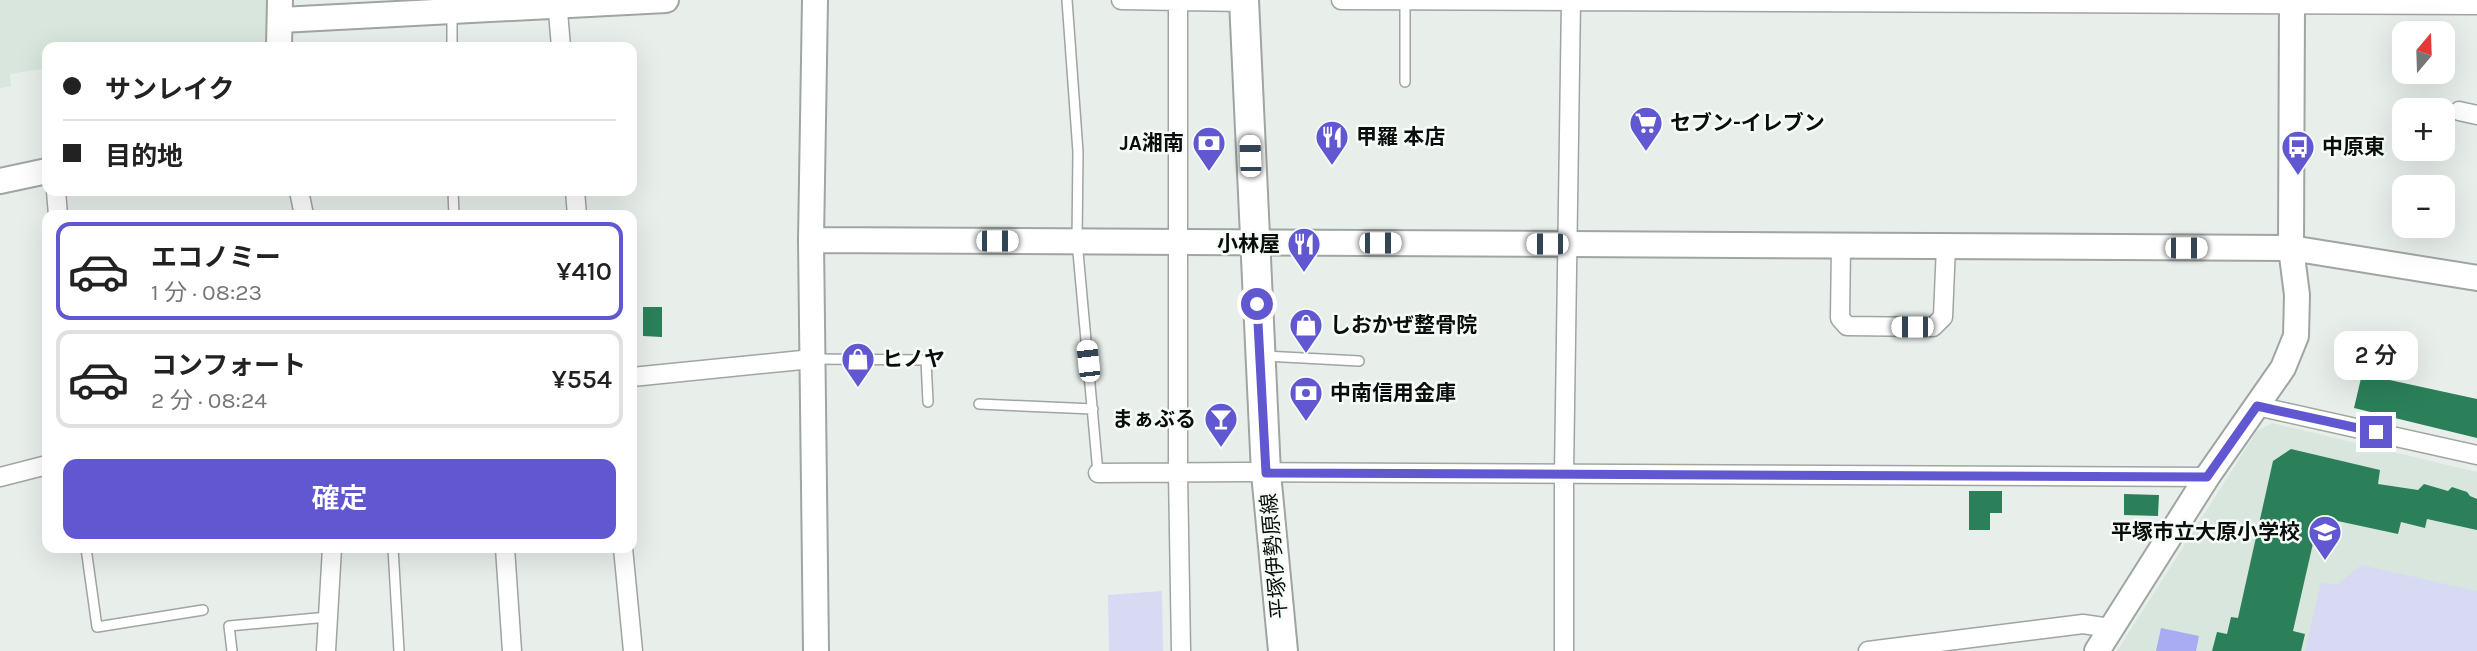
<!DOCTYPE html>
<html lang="ja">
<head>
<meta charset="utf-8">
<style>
  body { margin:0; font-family:Karla,"Noto Sans JP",sans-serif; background:#f2f2f2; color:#222; height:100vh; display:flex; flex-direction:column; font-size:26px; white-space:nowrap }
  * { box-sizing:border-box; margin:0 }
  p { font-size:23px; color:#767676 }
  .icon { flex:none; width:38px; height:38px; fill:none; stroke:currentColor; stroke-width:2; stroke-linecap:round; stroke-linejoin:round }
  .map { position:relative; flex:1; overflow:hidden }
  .drawer { position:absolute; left:42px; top:210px; width:595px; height:343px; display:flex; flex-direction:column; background:#fff; border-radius:14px; box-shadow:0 7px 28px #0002 }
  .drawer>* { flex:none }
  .hud { position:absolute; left:42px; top:42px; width:595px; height:154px; border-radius:14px; box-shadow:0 7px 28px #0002; display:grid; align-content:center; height:154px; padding:0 21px; background:#fff }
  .needle { width:46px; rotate:19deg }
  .buttons { position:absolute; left:2392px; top:21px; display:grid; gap:14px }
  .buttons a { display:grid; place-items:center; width:63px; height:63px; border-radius:14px; background:#fff; box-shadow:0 7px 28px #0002; font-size:35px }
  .end { position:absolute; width:32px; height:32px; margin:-16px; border:9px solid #6157d0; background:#fff; box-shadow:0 0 0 4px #fff }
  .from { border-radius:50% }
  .bubble { position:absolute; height:49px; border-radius:14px; background:#fff; box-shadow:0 7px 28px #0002; font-size:23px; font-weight:600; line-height:49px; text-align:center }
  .car { position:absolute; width:21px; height:42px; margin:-21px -10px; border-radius:9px; box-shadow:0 0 5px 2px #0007; background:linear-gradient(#fff 24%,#345 0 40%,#fff 0 76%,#345 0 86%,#fff 0) }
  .hud b { display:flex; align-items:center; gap:24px; height:66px; font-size:26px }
  .hud b+b { border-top:2px solid #e0e0e0 }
  .hud i { width:18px; height:18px; background:#222 }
  ul { padding:12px 0 0; list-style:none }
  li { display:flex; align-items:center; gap:21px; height:98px; margin:0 14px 10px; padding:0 7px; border:4px solid #e0e0e0; border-radius:14px }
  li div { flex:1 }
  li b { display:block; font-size:26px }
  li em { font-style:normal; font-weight:600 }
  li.on { border-color:#6157d0 }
  li>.icon { width:63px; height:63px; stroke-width:1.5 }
  .primary-button { display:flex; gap:14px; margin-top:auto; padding:14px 21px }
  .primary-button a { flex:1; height:80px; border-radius:14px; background:#6157d0; color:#fff; font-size:28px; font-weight:600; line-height:80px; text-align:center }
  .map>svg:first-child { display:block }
  .built { fill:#d8e6dd }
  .green { fill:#d8daf4 }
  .water { fill:#a9acf3 }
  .building { fill:#2b8059 }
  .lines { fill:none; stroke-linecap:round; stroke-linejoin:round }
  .lane-casing { stroke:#9fa5a1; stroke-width:12 }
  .street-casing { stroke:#9fa5a1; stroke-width:21 }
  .secondary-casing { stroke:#9fa5a1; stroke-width:28 }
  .primary-casing { stroke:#9fa5a1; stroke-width:32 }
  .lane { stroke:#fff; stroke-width:9 }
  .street { stroke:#fff; stroke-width:18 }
  .secondary { stroke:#fff; stroke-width:24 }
  .primary { stroke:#fff; stroke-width:28 }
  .route { stroke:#6157d0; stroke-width:9 }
  .labels { text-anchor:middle; stroke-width:5; stroke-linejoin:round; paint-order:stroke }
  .poi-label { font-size:21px; font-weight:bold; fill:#0b0d0c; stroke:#f6fdf8; text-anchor:start }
  .street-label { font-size:21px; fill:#0b0d0c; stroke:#f6fdf8 }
</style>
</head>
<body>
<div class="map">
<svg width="2477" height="651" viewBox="0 0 2477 651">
  <rect width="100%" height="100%" fill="#e8efeb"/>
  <path class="built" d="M0,0H270V47H47V68L10,74L11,86L0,88Z
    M2272,423L2477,472V651H2117L2257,431Z"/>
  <path class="green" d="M2361,565L2477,591V651H2305L2321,582L2337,585Z
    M1162,591L1163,651H1109L1108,595Z"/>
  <path class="water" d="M2161,628L2199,636L2196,651H2156Z"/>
  <path class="building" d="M643,307H662V337L643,336Z
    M2362,374L2477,399V438L2354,408Z
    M2291,449L2380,470L2378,484L2418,490L2424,484L2448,491L2452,487L2467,492L2470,496L2477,499V530L2427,519L2425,528L2401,522L2398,534L2319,517L2293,631L2305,634L2301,651H2212L2217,632L2227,634L2231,617L2238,618L2273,461Z
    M1969,491H2002V513H1990V530H1969Z
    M2124,494L2159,495L2158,516L2124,515Z"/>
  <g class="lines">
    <defs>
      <path id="lane" d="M1067,0L1078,152L1077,241L1098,473
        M452,13V47
        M1405,82V1
        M453,191L454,215
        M1263,356L1359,361
        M814,359L926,360L928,402
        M979,404L1093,409
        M86,548L97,627L203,610
        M393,548L399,651
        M232,651L229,626L328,617"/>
      <path id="street" d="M557,0L561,47
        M1121,0L1244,2
        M1178,0V472L1181,651
        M1341,0L2477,5
        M2459,111L2477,115
        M56,191L58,215
        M299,191L304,215
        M575,191L577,215
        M1841,246L1840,318L1847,326L1933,327L1943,317L1946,246
        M632,377L812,359
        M2257,406L2477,455
        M1098,473L1243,472L2207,477
        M0,477L47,465
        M505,548L512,651
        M623,548L633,651
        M326,651L332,548
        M1564,651V474L1571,0
        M1868,651L2083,624L2110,628"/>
      <path id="secondary" d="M815,0L811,240L816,651
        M281,20L666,0
        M279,47L280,0
        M0,181L47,171
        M811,240L2291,248L2477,278
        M2097,651L2207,477L2283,368L2296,336L2297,295L2291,248L2292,0"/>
      <path id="primary" d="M1244,0L1266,473L1283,651"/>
    </defs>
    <use href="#lane" class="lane-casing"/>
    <use href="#street" class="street-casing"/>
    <use href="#secondary" class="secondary-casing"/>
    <use href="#primary" class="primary-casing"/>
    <use href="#lane" class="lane"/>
    <use href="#street" class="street"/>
    <use href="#secondary" class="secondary"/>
    <use href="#primary" class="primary"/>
  </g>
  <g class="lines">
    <path class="route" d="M1257,304L1266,473L2207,477L2257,406L2376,432"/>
  </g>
  <defs>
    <symbol id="supermarket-pin" viewBox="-11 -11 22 30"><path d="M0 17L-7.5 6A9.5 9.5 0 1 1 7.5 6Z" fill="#6157d0" stroke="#f6fdf8"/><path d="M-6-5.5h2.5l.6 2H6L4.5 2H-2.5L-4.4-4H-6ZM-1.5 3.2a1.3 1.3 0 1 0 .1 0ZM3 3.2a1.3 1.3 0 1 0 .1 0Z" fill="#fff"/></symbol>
    <symbol id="restaurant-pin" viewBox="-11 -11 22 30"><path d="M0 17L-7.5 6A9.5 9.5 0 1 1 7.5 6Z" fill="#6157d0" stroke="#f6fdf8"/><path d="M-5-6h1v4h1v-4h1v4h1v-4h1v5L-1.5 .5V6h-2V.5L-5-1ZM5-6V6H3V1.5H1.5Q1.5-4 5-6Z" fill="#fff"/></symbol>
    <symbol id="bank-pin" viewBox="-11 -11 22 30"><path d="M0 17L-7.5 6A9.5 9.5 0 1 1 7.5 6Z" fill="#6157d0" stroke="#f6fdf8"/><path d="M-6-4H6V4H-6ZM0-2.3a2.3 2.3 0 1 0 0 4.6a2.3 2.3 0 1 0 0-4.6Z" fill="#fff"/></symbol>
    <symbol id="bus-pin" viewBox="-11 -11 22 30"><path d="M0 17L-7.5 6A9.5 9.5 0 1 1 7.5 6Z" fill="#6157d0" stroke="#f6fdf8"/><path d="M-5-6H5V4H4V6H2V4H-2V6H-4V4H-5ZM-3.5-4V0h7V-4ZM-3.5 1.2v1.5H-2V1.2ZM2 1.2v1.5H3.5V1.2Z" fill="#fff"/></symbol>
    <symbol id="shop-pin" viewBox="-11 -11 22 30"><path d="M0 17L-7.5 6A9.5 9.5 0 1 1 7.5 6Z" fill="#6157d0" stroke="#f6fdf8"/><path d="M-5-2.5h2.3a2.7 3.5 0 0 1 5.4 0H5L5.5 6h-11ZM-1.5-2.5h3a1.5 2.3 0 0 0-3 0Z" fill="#fff"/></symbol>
    <symbol id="bar-pin" viewBox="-11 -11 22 30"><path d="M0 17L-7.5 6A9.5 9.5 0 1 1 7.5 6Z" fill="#6157d0" stroke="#f6fdf8"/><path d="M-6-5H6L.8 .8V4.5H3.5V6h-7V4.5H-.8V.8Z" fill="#fff"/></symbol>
    <symbol id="school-pin" viewBox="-11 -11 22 30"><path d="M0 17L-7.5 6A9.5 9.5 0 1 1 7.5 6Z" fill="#6157d0" stroke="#f6fdf8"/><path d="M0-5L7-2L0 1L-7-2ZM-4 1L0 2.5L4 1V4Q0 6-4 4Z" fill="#fff"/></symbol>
  </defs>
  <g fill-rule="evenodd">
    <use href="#supermarket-pin" x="1627" y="104" width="38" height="52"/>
    <use href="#restaurant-pin" x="1313" y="118" width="38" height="52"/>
    <use href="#bank-pin" x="1190" y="124" width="38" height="52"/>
    <use href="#bus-pin" x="2279" y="128" width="38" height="52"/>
    <use href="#restaurant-pin" x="1285" y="225" width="38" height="52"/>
    <use href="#shop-pin" x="1287" y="306" width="38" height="52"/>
    <use href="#shop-pin" x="839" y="340" width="38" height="52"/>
    <use href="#bank-pin" x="1287" y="374" width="38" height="52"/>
    <use href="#bar-pin" x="1202" y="400" width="38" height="52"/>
    <use href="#school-pin" x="2306" y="513" width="38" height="52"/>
  </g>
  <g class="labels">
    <g class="poi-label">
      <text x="1670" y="130">セブン-イレブン</text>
      <text x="1356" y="144">甲羅 本店</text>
      <text x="1184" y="150" text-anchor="end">JA湘南</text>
      <text x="2322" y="154">中原東</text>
      <text x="1280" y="251" text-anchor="end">小林屋</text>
      <text x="1330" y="332">しおかぜ整骨院</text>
      <text x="882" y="366">ヒノヤ</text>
      <text x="1330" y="400">中南信用金庫</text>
      <text x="1196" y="426" text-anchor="end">まぁぶる</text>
      <text x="2300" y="539" text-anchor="end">平塚市立大原小学校</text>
    </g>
    <g class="street-label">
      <text transform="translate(1274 556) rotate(-95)" y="7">平塚伊勢原線</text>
    </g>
  </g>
</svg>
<div class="buttons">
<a><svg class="needle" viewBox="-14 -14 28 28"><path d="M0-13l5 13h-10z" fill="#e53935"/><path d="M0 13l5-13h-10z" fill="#767676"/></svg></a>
<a>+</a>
<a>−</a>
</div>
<i class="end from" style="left:1257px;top:304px"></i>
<i class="end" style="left:2376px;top:432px"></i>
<div class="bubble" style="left:2334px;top:331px;width:84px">2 分</div>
<i class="car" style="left:1250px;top:156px;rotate:358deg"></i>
<i class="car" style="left:997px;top:241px;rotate:90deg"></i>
<i class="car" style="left:1380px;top:243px;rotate:90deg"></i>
<i class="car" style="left:1547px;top:244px;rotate:270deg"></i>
<i class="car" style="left:2186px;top:248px;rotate:90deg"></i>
<i class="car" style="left:1912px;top:327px;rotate:270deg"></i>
<i class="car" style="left:1088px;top:361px;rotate:354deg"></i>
<div class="hud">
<b><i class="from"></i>サンレイク</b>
<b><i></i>目的地</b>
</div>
<section class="drawer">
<ul>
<li class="on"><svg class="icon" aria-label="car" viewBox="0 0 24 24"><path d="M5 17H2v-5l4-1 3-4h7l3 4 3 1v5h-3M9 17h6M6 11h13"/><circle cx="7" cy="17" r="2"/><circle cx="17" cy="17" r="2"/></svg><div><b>エコノミー</b><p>1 分 · 08:23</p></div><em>¥410</em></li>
<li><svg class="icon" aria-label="car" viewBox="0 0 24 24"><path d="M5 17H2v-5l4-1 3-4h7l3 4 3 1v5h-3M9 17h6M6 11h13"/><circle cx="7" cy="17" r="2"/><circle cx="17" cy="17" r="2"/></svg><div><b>コンフォート</b><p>2 分 · 08:24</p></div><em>¥554</em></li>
</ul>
<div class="primary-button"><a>確定</a></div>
</section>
</div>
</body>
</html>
